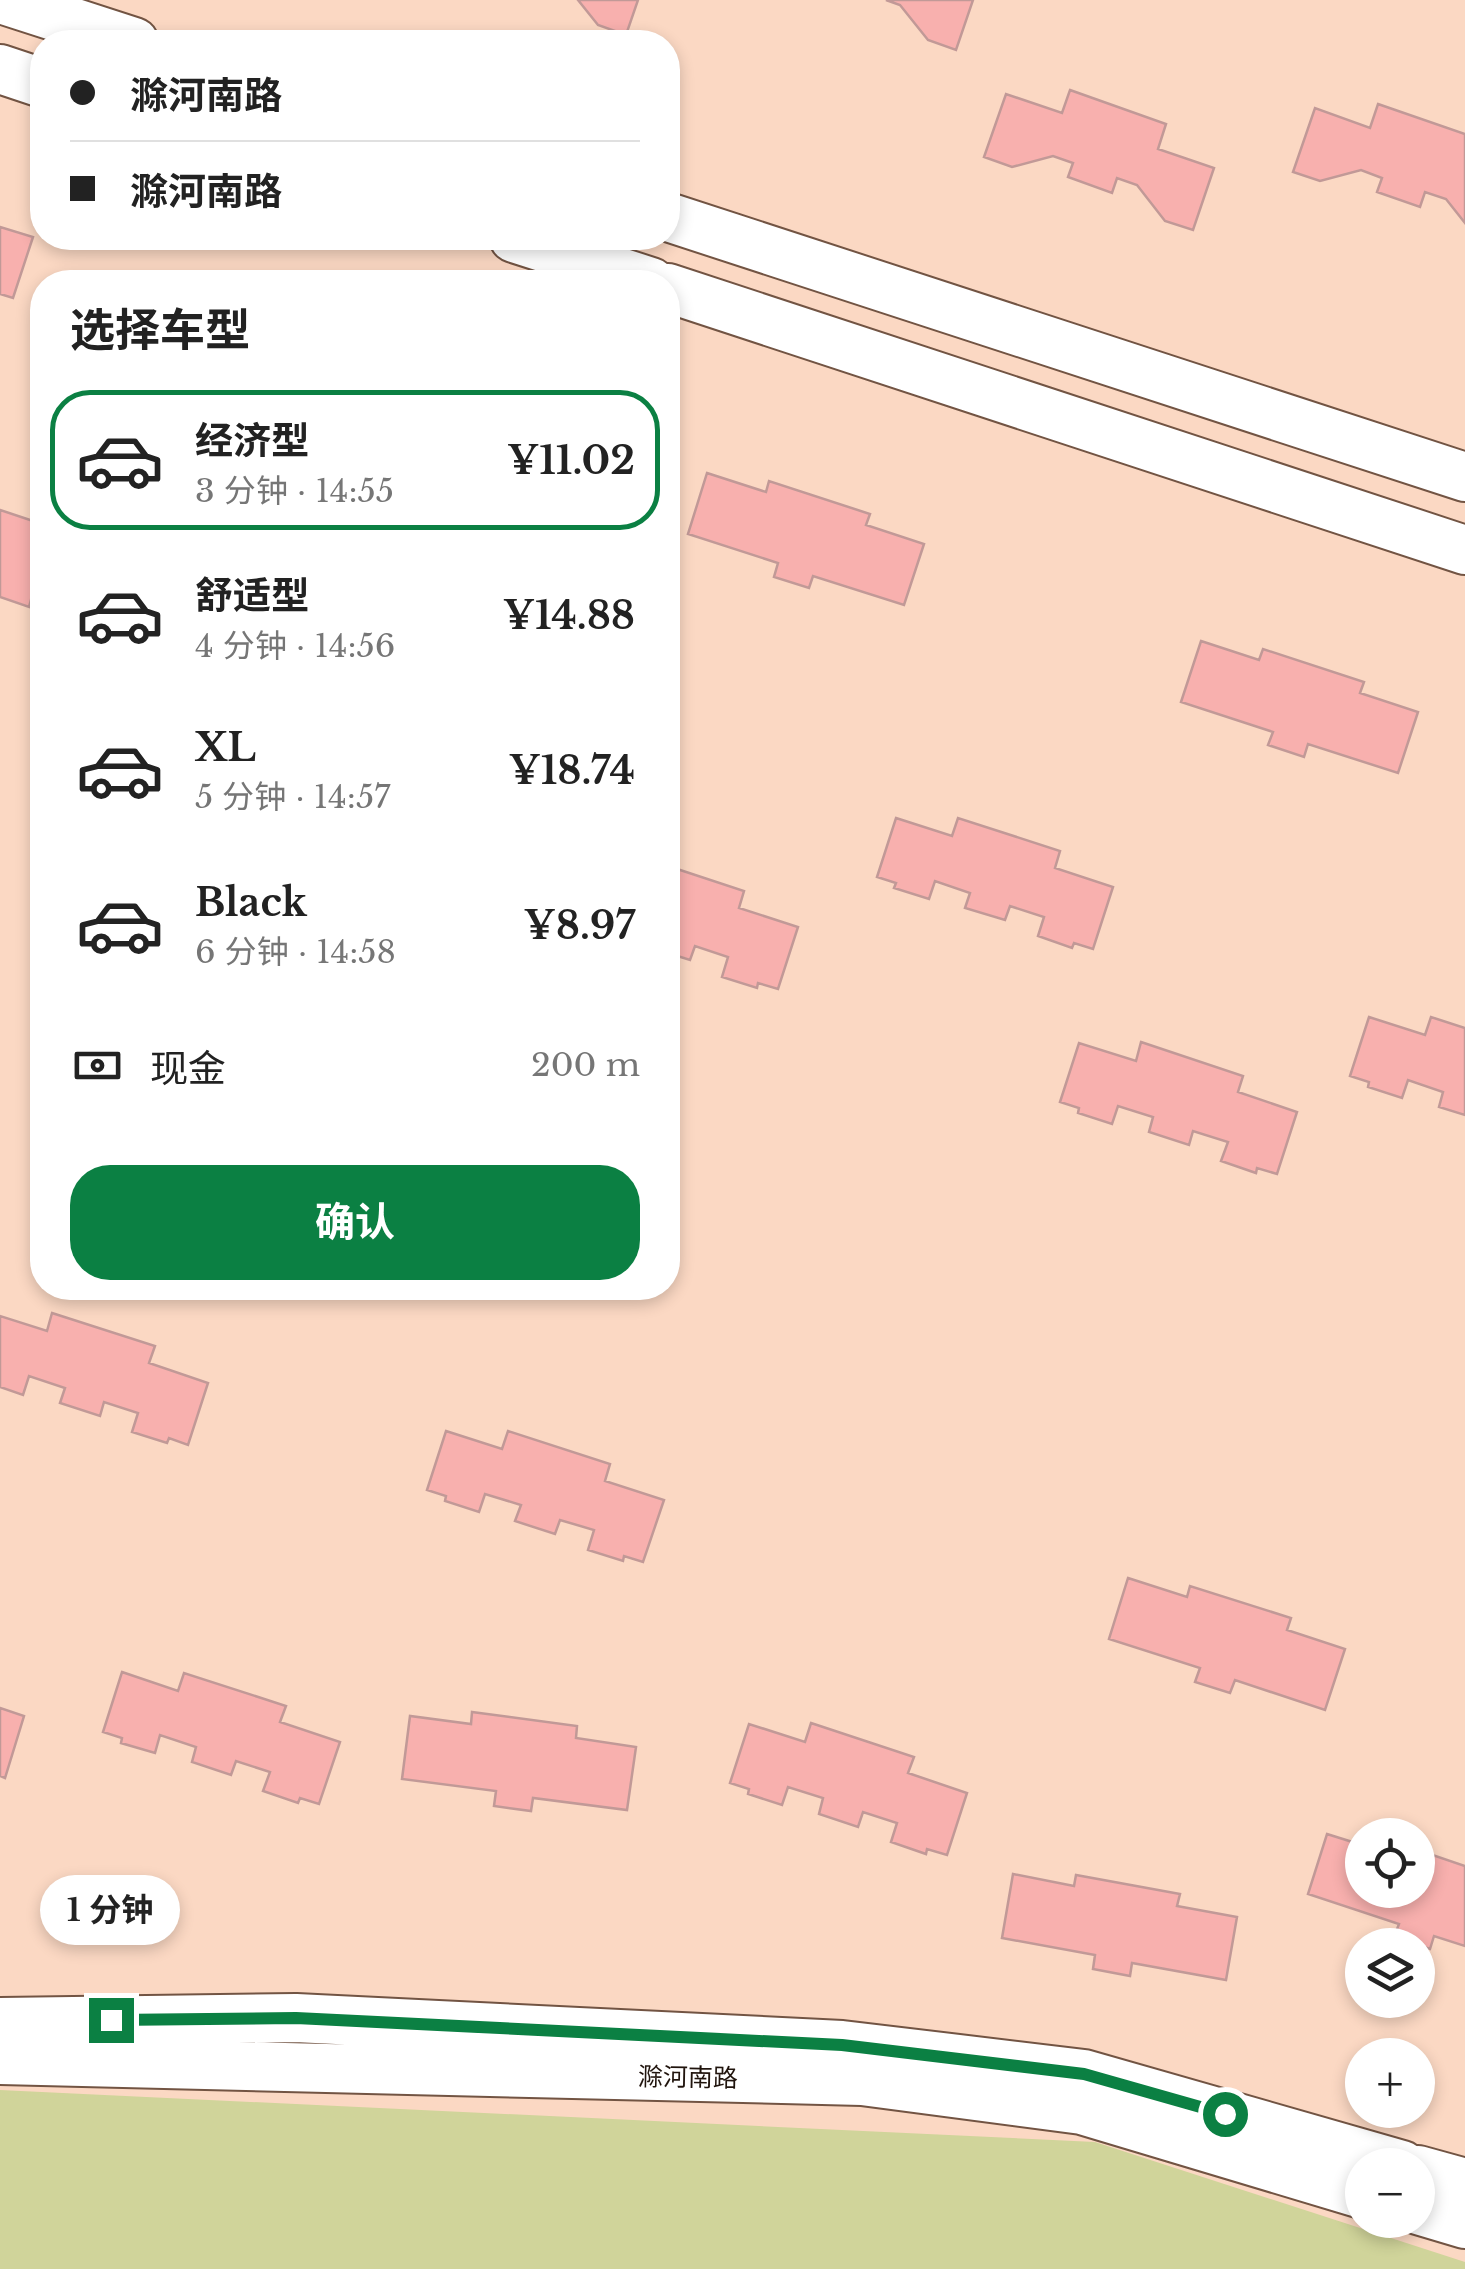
<!DOCTYPE html>
<html lang="zh">
<head>
<meta charset="utf-8">
<style>
  body { margin:0; font-family:"Libre Baskerville","Noto Sans SC",serif; background:#f6f6f6; color:#222; height:100vh; display:flex; flex-direction:column; font-size:38px; white-space:nowrap }
  * { box-sizing:border-box; margin:0 }
  p { font-size:32px; color:#767676 }
  .icon { flex:none; width:55px; height:55px; fill:none; stroke:currentColor; stroke-width:2; stroke-linecap:round; stroke-linejoin:round }
  .map { position:relative; flex:1; overflow:hidden }
  .panel { position:absolute; left:30px; top:270px; width:650px; height:1030px; display:flex; flex-direction:column; background:#fff; border-radius:40px; box-shadow:0 5px 15px #0003 }
  .panel>* { flex:none }
  .guide { position:absolute; left:30px; top:30px; width:650px; height:220px; border-radius:40px; box-shadow:0 5px 15px #0003; display:grid; align-content:center; height:220px; padding:0 40px; background:#fff }
  .tools { position:absolute; left:1345px; top:1818px; display:grid; gap:20px }
  .tools a { display:grid; place-items:center; width:90px; height:90px; border-radius:50%; background:#fff; box-shadow:0 5px 15px #0003; font-size:50px }
  .end { position:absolute; width:45px; height:45px; margin:-22px; border:12px solid #0b8043; background:#fff; box-shadow:0 0 0 5px #fff }
  .from { border-radius:50% }
  .bubble { position:absolute; height:70px; border-radius:35px; background:#fff; box-shadow:0 5px 15px #0003; font-size:32px; font-weight:700; line-height:70px; text-align:center }
  .guide b { display:flex; align-items:center; gap:35px; height:95px; font-size:38px }
  .guide b+b { border-top:2px solid #e0e0e0 }
  .guide i { width:25px; height:25px; background:#222 }
  ul { padding:0; list-style:none }
  li { display:flex; align-items:center; gap:30px; height:140px; margin:0 20px 15px; padding:0 20px; border:5px solid transparent; border-radius:40px }
  li div { flex:1 }
  li b { display:block; font-size:38px }
  li em { font-style:normal; font-weight:700 }
  li.selected { border-color:#0b8043 }
  li>.icon { width:90px; height:90px; stroke-width:1.5 }
  h2 { padding:0 40px; font-size:45px; line-height:120px }
  .pay { display:flex; align-items:center; gap:25px; height:110px; padding:0 40px; font-size:38px }
  .pay p { margin-inline-start:auto }
  .action { display:flex; gap:20px; margin-top:auto; padding:20px 40px }
  .action a { flex:1; height:115px; border-radius:40px; background:#0b8043; color:#fff; font-size:40px; font-weight:700; line-height:115px; text-align:center }
  .map>svg:first-child { display:block }
  .green { fill:#d0d49a }
  .building { fill:#f8b0ae; stroke:#c19997; stroke-width:2.5 }
  .lines { fill:none; stroke-linecap:round; stroke-linejoin:round }
  .tertiary-casing { stroke:#725443; stroke-width:52 }
  .tertiary { stroke:#fff; stroke-width:48 }
  .route { stroke:#0b8043; stroke-width:12 }
  .labels { text-anchor:middle; stroke-width:9; stroke-linejoin:round; paint-order:stroke }
  .street-label { font-size:25px; fill:#20140d; stroke:#fff }
</style>
</head>
<body>
<div class="map">
<svg width="1465" height="2269" viewBox="0 0 1465 2269">
  <rect width="100%" height="100%" fill="#fbd8c3"/>
  <path class="green" d="M0,2090L1095,2142L1465,2262V2269H0Z"/>
  <path class="building" d="M578,0H638L626,35L598,25Z
    M886,0H973L956,50L928,40L900,5Z
    M1070,90L1166,124L1158,149L1214,168L1193,230L1165,221L1137,185L1117,178L1112,193L1068,177L1073,163L1053,156L1012,167L984,157L1006,94L1062,113Z
    M1378,104L1465,134V223L1446,199L1425,192L1420,207L1377,192L1382,178L1361,170L1320,181L1293,172L1315,108L1370,128Z
    M0,227L33,237L13,298L0,294Z
    M707,473L766,492L769,481L870,514L866,525L924,544L904,605L813,576L809,588L774,577L778,563L688,534Z
    M0,510L42,524V595L33,592L29,607L0,597Z
    M1201,641L1259,660L1263,649L1364,682L1360,693L1418,712L1398,773L1308,744L1304,757L1268,745L1273,732L1181,702Z
    M896,818L952,836L958,818L1060,851L1055,868L1113,887L1093,949L1074,943L1072,948L1038,936L1044,917L1010,906L1005,920L965,908L970,893L935,881L929,899L894,888L896,883L877,877Z
    M668,866L744,891L739,908L798,927L778,989L758,983L757,988L722,977L728,957L695,946L690,960L668,953Z
    M1369,1017L1425,1035L1431,1017L1465,1028V1115L1439,1107L1443,1092L1408,1080L1402,1098L1368,1087L1369,1082L1350,1076Z
    M1141,1042L1243,1076L1238,1092L1297,1112L1277,1174L1257,1168L1256,1173L1221,1161L1228,1142L1193,1131L1189,1145L1149,1132L1153,1117L1118,1106L1112,1124L1078,1113L1079,1108L1060,1102L1079,1043L1136,1061Z
    M52,1313L155,1346L149,1363L208,1383L188,1445L169,1438L167,1443L132,1432L138,1413L104,1402L100,1416L60,1403L65,1388L29,1376L23,1395L0,1387V1316L47,1331Z
    M446,1431L502,1449L508,1431L610,1464L605,1481L664,1500L643,1562L624,1556L623,1561L588,1550L594,1530L560,1520L555,1534L515,1521L521,1505L485,1494L479,1512L445,1501L446,1496L427,1490Z
    M1128,1578L1187,1597L1190,1586L1291,1618L1287,1630L1345,1649L1325,1710L1235,1680L1230,1693L1195,1682L1200,1668L1109,1639Z
    M122,1672L178,1691L184,1673L286,1706L280,1722L340,1742L319,1804L300,1798L298,1803L263,1791L270,1772L236,1761L231,1775L192,1762L196,1747L160,1735L155,1753L121,1743L122,1738L103,1732Z
    M0,1708L24,1716L5,1778L0,1776Z
    M472,1712L577,1726L576,1738L636,1747L627,1810L533,1798L531,1811L494,1806L496,1791L402,1779L410,1716L471,1724Z
    M811,1723L914,1757L908,1773L967,1793L947,1855L927,1849L926,1854L891,1842L897,1823L863,1812L858,1827L819,1814L823,1798L788,1787L782,1805L748,1794L749,1789L730,1783L749,1724L805,1742Z
    M1327,1834L1362,1845V1890H1418V1850L1465,1866V1946L1434,1936L1430,1949L1394,1937L1399,1924L1308,1894Z
    M1013,1874L1074,1886L1076,1875L1180,1894L1177,1906L1237,1917L1226,1980L1132,1963L1130,1976L1093,1969L1095,1955L1002,1938Z"/>
  <g class="lines">
    <defs>
      <path id="tertiary" d="M4,0L134,42
        M0,69L42,83
        M668,217L1465,477
        M514,238L651,282
        M668,288L1465,550
        M0,2022L296,2018L842,2045L1084,2074L1402,2165
        M0,2060L862,2081L1082,2110L1362,2194
        M1418,2170L1465,2183
        M1418,2210L1465,2224"/>
    </defs>
    <use href="#tertiary" class="tertiary-casing"/>
    <use href="#tertiary" class="tertiary"/>
  </g>
  <g class="lines">
    <path class="route" d="M111,2020L296,2018L842,2045L1084,2074L1225,2114"/>
  </g>
  <g class="labels">
    <g class="street-label">
      <text transform="translate(688 2077) rotate(1)" y="9">滁河南路</text>
    </g>
  </g>
</svg>
<div class="tools">
<a><svg class="icon" aria-label="locate" viewBox="0 0 24 24"><circle cx="12" cy="12" r="6"/><path d="M12 2v4M12 18v4M2 12h4M18 12h4"/></svg></a>
<a><svg class="icon" aria-label="layers" viewBox="0 0 24 24"><path d="M12 4l9 5-9 5-9-5zM3 14l9 5 9-5"/></svg></a>
<a>+</a>
<a>−</a>
</div>
<i class="end from" style="left:1225px;top:2114px"></i>
<i class="end" style="left:111px;top:2020px"></i>
<div class="bubble" style="left:40px;top:1875px;width:140px">1 分钟</div>
<div class="guide">
<b><i class="from"></i>滁河南路</b>
<b><i></i>滁河南路</b>
</div>
<section class="panel">
<h2>选择车型</h2>
<ul>
<li class="selected"><svg class="icon" aria-label="car" viewBox="0 0 24 24"><path d="M5 17H2v-5l4-1 3-4h7l3 4 3 1v5h-3M9 17h6M6 11h13"/><circle cx="7" cy="17" r="2"/><circle cx="17" cy="17" r="2"/></svg><div><b>经济型</b><p>3 分钟 · 14:55</p></div><em>¥11.02</em></li>
<li><svg class="icon" aria-label="car" viewBox="0 0 24 24"><path d="M5 17H2v-5l4-1 3-4h7l3 4 3 1v5h-3M9 17h6M6 11h13"/><circle cx="7" cy="17" r="2"/><circle cx="17" cy="17" r="2"/></svg><div><b>舒适型</b><p>4 分钟 · 14:56</p></div><em>¥14.88</em></li>
<li><svg class="icon" aria-label="car" viewBox="0 0 24 24"><path d="M5 17H2v-5l4-1 3-4h7l3 4 3 1v5h-3M9 17h6M6 11h13"/><circle cx="7" cy="17" r="2"/><circle cx="17" cy="17" r="2"/></svg><div><b>XL</b><p>5 分钟 · 14:57</p></div><em>¥18.74</em></li>
<li><svg class="icon" aria-label="car" viewBox="0 0 24 24"><path d="M5 17H2v-5l4-1 3-4h7l3 4 3 1v5h-3M9 17h6M6 11h13"/><circle cx="7" cy="17" r="2"/><circle cx="17" cy="17" r="2"/></svg><div><b>Black</b><p>6 分钟 · 14:58</p></div><em>¥8.97</em></li>
</ul>
<div class="pay"><svg class="icon" aria-label="cash" viewBox="0 0 24 24"><path d="M3 7h18v10H3z"/><circle cx="12" cy="12" r="2"/></svg>现金<p>200 m</p></div>
<div class="action"><a>确认</a></div>
</section>
</div>
</body>
</html>
